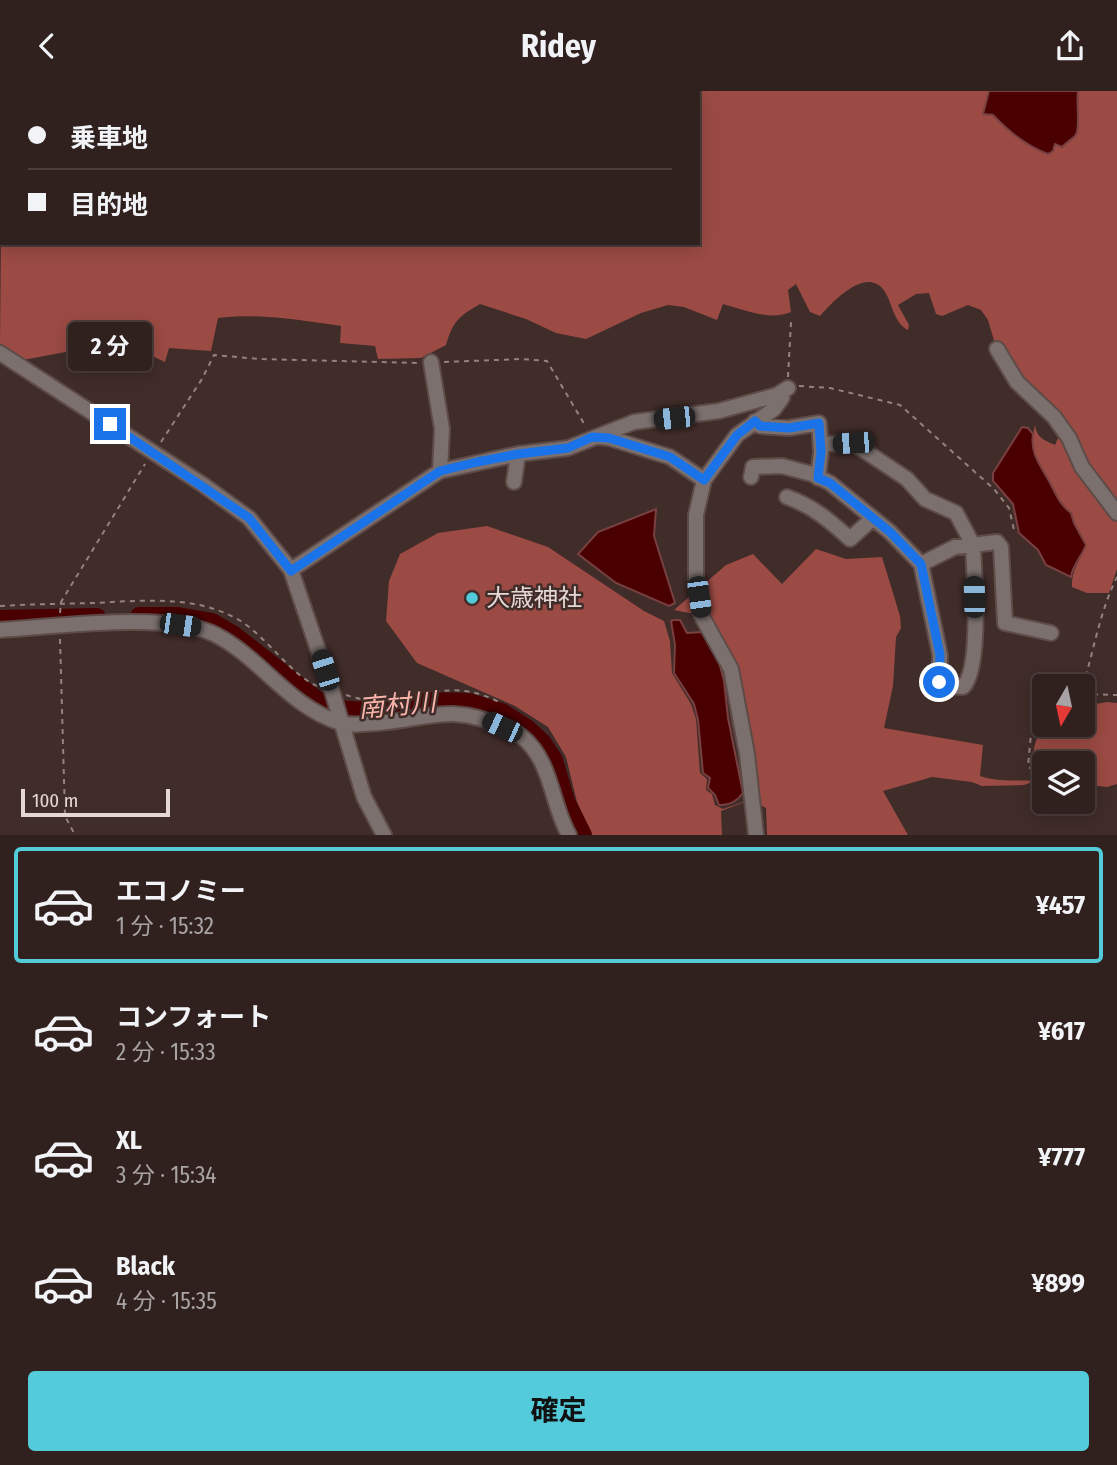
<!DOCTYPE html>
<html lang="ja">
<head>
<meta charset="utf-8">
<style>
  body { margin:0; font-family:"Fira Sans Condensed","Noto Sans JP",sans-serif; background:#382928; color:#f1f3f6; height:100vh; display:flex; flex-direction:column; font-size:26px; white-space:nowrap }
  * { box-sizing:border-box; margin:0 }
  p { font-size:23px; color:#a8a3a4 }
  .icon { flex:none; width:38px; height:38px; fill:none; stroke:currentColor; stroke-width:2; stroke-linecap:round; stroke-linejoin:round }
  .map { position:relative; height:744px; overflow:hidden }
  .panel { display:flex; flex-direction:column; background:#30211f; flex:1 }
  .panel>* { flex:none }
  .top-card { position:absolute; left:0px; top:0px; width:700px; height:154px; box-shadow:0 4px 18px #0003,0 0 0 2px #4b3e3d; display:grid; align-content:center; height:154px; padding:0 28px; background:#30211f }
  .needle { width:46px; rotate:189deg }
  .controls { position:absolute; left:1032px; top:583px; display:grid; gap:14px }
  .controls a { display:grid; place-items:center; width:63px; height:63px; border-radius:7px; background:#30211f; box-shadow:0 4px 18px #0003,0 0 0 2px #4b3e3d; font-size:35px }
  .scale { position:absolute; left:21px; bottom:18px; width:149px; box-sizing:border-box; padding-left:7px; border:4px solid #e4d7d4; border-top:0; font-size:19px; line-height:24px; white-space:nowrap; color:#e4d7d4; -webkit-text-stroke:5px #402c29; paint-order:stroke }
  .end { position:absolute; width:32px; height:32px; margin:-16px; border:9px solid #1a73e8; background:#fff; box-shadow:0 0 0 4px #fff }
  .from { border-radius:50% }
  .bubble { position:absolute; height:49px; border-radius:7px; background:#30211f; box-shadow:0 4px 18px #0003,0 0 0 2px #4b3e3d; font-size:23px; font-weight:700; line-height:49px; text-align:center }
  .car { position:absolute; width:21px; height:42px; margin:-21px -10px; border-radius:9px; box-shadow:0 0 5px 2px #0007; background:linear-gradient(#222 24%,#8ab4d8 0 40%,#222 0 76%,#8ab4d8 0 86%,#222 0) }
  .top-card b { display:flex; align-items:center; gap:24px; height:66px; font-size:26px }
  .top-card b+b { border-top:2px solid #4b3e3d }
  .top-card i { width:18px; height:18px; background:#f1f3f6 }
  ul { padding:12px 0 0; list-style:none }
  li { display:flex; align-items:center; gap:21px; height:116px; margin:0 14px 10px; padding:0 14px; border:4px solid transparent; border-radius:7px }
  li div { flex:1 }
  li b { display:block; font-size:26px }
  li em { font-style:normal; font-weight:700 }
  li.selected { border-color:#53cbdb }
  li>.icon { width:63px; height:63px; stroke-width:1.5 }
  .cta { display:flex; gap:14px; margin-top:auto; padding:14px 28px }
  .cta a { flex:1; height:80px; border-radius:7px; background:#53cbdb; color:#111; font-size:28px; font-weight:700; line-height:80px; text-align:center }
  header { display:flex; justify-content:space-between; align-items:center; height:91px; padding:0 28px; background:#30211f; font-size:32px; font-weight:700 }
  .map>svg:first-child { display:block }
  .forest { fill:#9b4b43 }
  .water { fill:#4a0000; stroke:#784040; stroke-width:2 }
  .lines { fill:none; stroke-linecap:round; stroke-linejoin:round }
  .river { stroke:#4a0000; stroke-width:18 }
  .minor-casing { stroke:#5e4b48; stroke-width:18 }
  .path { stroke:#93827f; stroke-width:2; stroke-dasharray:5 5; stroke-linecap:butt }
  .minor { stroke:#7b706e; stroke-width:14 }
  .route { stroke:#1a73e8; stroke-width:9 }
  .poi-dot { fill:#53cbdb; stroke:#402c29; stroke-width:2.5 }
  .labels { text-anchor:middle; stroke-width:5; stroke-linejoin:round; paint-order:stroke }
  .poi-label { font-size:24px; fill:#e4d7d4; stroke:#402c29; text-anchor:start }
  .water-label { font-size:26px; font-style:italic; fill:#f9b4aa; stroke:#402c29 }
</style>
</head>
<body>
<header><svg class="icon" aria-label="back" viewBox="0 0 24 24"><path d="M15 5l-7 7 7 7"/></svg>Ridey<svg class="icon" aria-label="share" viewBox="0 0 24 24"><path d="M12 15V3M7 8l5-5 5 5M5 13v7h14v-7"/></svg></header>
<div class="map">
<svg width="1117" height="744" viewBox="0 0 1117 744">
  <rect width="100%" height="100%" fill="#402c29"/>
  <path class="forest" d="M47,0H1117V478L1109,502H1087L1072,496C1071,479 1080,470 1086,454L1074,432L1072,422C1058,412 1032,369 1032,351C1032,346 1034,340 1035,334C1037,347 1044,349 1055,354L1060,342L1000,270L988,229L981,219L968,214L942,225L936,223L929,202L916,203L898,214L909,234L908,239C893,232 892,209 883,198C865,176 832,211 820,225L810,221L796,193L788,199L791,221C770,230 745,219 723,213L717,229L684,216L668,214L641,222L586,248L556,242L526,228L480,213C459,225 453,230 446,254L421,267L378,268L375,255L340,252L341,235C299,229 260,222 218,227L211,260L169,257L165,271L139,259L131,264L71,260L23,269L0,253L2,24V152H698V2H45Z
    M487,435L548,456L644,520L664,530L670,550L672,582L691,613L696,628L700,682L707,688L706,699L712,703L715,714L723,718L749,709L732,633L727,590L705,520L694,523L674,519L726,474L753,463L782,493L816,458L846,468L882,466L900,525L901,537L896,546L893,595L884,637L983,654L980,685C998,691 1016,689 1035,690L1024,694L982,695L972,691L932,686L883,700L908,744H767L766,717L750,709L721,720L722,744H592L577,711L566,666L548,636L515,615L417,572L386,530L389,490L400,463L438,442Z
    M1107,611L1117,612V693L1107,696L1083,693V672H1045V687L1032,670C1034,656 1036,644 1045,634H1083V615Z"/>
  <path class="water" d="M989,0H1078C1076,12 1081,40 1075,45C1071,49 1067,51 1062,56L1055,53L1053,60L1048,63C1027,55 1008,40 993,24L983,23Z
    M1022,336L1028,337L1033,343C1030,362 1040,374 1049,390C1056,403 1059,413 1071,422L1074,432L1086,454C1082,465 1072,475 1071,486L1046,474L1038,459L1019,442L1013,413L993,390V382Z
    M656,418L654,445L675,512L669,515L616,492L578,463L598,441Z
    M674,529H680L687,542L702,541L719,571L724,590L728,627L743,702C737,710 730,715 719,714L715,704L708,697L710,687L703,682L698,629L694,613L674,582L675,554L671,530Z"/>
  <g class="lines">
    <path class="river" d="M139,525H178L212,531L234,544L316,608L334,618L369,620L428,610L469,611L502,621L527,637L542,651L554,669L566,710L583,744
      M0,528L97,526"/>
    <defs>
      <path id="minor" d="M997,258L1017,291L1054,326L1069,347L1082,376L1117,422
        M0,262L202,393L249,427L291,479L332,600L364,706L384,744
        M431,271L442,338L440,380
        M755,330L760,335L789,337L819,332L821,361L818,387
        M600,346L609,347L670,366L704,389
        M751,386L753,376L782,375L812,383L830,392L890,441L921,473L940,564L939,591L945,595L963,596C982,577 974,484 973,454L956,422L925,408L907,388L853,352L821,353
        M514,391L518,363
        M787,406C813,415 830,430 850,448L873,427
        M921,473L955,456L997,451L1001,456L1005,532L1051,542
        M291,479L440,380L518,363L568,357L634,331L719,320L777,304L788,297
        M0,539C54,536 170,520 216,544C262,568 289,616 341,632C353,635 365,633 378,632C428,628 453,612 502,636C508,638 516,641 521,645C552,669 551,713 569,744
        M756,744L747,663L731,578L701,524L696,487V424L704,389L737,344L774,318L782,307L781,302"/>
    </defs>
    <use href="#minor" class="minor-casing"/>
    <path class="path" d="M444,271L522,268L547,270L586,336
      M788,286L791,231
      M799,295L830,297L900,314L994,398L1009,417L1014,439
      M161,351L202,288L214,264L259,268L418,272
      M0,515C31,513 61,513 92,512C141,510 194,503 239,529C267,546 290,583 317,595
      M60,522L61,511L145,373
      M60,548L65,725L75,744
      M1083,595C1094,558 1100,520 1117,486
      M1083,603L1117,604
      M346,604C356,607 367,610 378,610C426,606 453,587 501,612
      M1045,621L1031,643L1028,675L1045,692"/>
    <use href="#minor" class="minor"/>
  </g>
  <g class="lines">
    <path class="route" d="M110,333L249,427L291,480L440,380L477,371L518,363L568,357L592,346L609,347L670,366L704,389L737,344L755,330L760,335L789,337L819,332L821,361L818,387L830,392L890,441L921,473L940,564L939,591"/>
  </g>
  <circle class="poi-dot" cx="472" cy="507" r="7"/>
  <g class="labels">
    <g class="poi-label">
      <text x="486" y="515">大歳神社</text>
    </g>
    <g class="water-label">
      <text transform="translate(397 614) rotate(-5)" y="9">南村川</text>
    </g>
  </g>
</svg>
<div class="controls">
<a><svg class="needle" viewBox="-14 -14 28 28"><path d="M0-13l5 13h-10z" fill="#e53935"/><path d="M0 13l5-13h-10z" fill="#a8a3a4"/></svg></a>
<a><svg class="icon" aria-label="layers" viewBox="0 0 24 24"><path d="M12 4l9 5-9 5-9-5zM3 14l9 5 9-5"/></svg></a>
</div>
<div class="scale">100 m</div>
<i class="end from" style="left:939px;top:591px"></i>
<i class="end" style="left:110px;top:333px"></i>
<div class="bubble" style="left:68px;top:231px;width:84px">2 分</div>
<i class="car" style="left:674px;top:327px;rotate:264deg"></i>
<i class="car" style="left:853px;top:352px;rotate:267deg"></i>
<i class="car" style="left:699px;top:506px;rotate:172deg"></i>
<i class="car" style="left:974px;top:506px;rotate:359deg"></i>
<i class="car" style="left:180px;top:534px;rotate:98deg"></i>
<i class="car" style="left:325px;top:579px;rotate:342deg"></i>
<i class="car" style="left:502px;top:636px;rotate:295deg"></i>
<div class="top-card">
<b><i class="from"></i>乗車地</b>
<b><i></i>目的地</b>
</div>
</div>
<section class="panel">
<ul>
<li class="selected"><svg class="icon" aria-label="car" viewBox="0 0 24 24"><path d="M5 17H2v-5l4-1 3-4h7l3 4 3 1v5h-3M9 17h6M6 11h13"/><circle cx="7" cy="17" r="2"/><circle cx="17" cy="17" r="2"/></svg><div><b>エコノミー</b><p>1 分 · 15:32</p></div><em>¥457</em></li>
<li><svg class="icon" aria-label="car" viewBox="0 0 24 24"><path d="M5 17H2v-5l4-1 3-4h7l3 4 3 1v5h-3M9 17h6M6 11h13"/><circle cx="7" cy="17" r="2"/><circle cx="17" cy="17" r="2"/></svg><div><b>コンフォート</b><p>2 分 · 15:33</p></div><em>¥617</em></li>
<li><svg class="icon" aria-label="car" viewBox="0 0 24 24"><path d="M5 17H2v-5l4-1 3-4h7l3 4 3 1v5h-3M9 17h6M6 11h13"/><circle cx="7" cy="17" r="2"/><circle cx="17" cy="17" r="2"/></svg><div><b>XL</b><p>3 分 · 15:34</p></div><em>¥777</em></li>
<li><svg class="icon" aria-label="car" viewBox="0 0 24 24"><path d="M5 17H2v-5l4-1 3-4h7l3 4 3 1v5h-3M9 17h6M6 11h13"/><circle cx="7" cy="17" r="2"/><circle cx="17" cy="17" r="2"/></svg><div><b>Black</b><p>4 分 · 15:35</p></div><em>¥899</em></li>
</ul>
<div class="cta"><a>確定</a></div>
</section>
</body>
</html>
